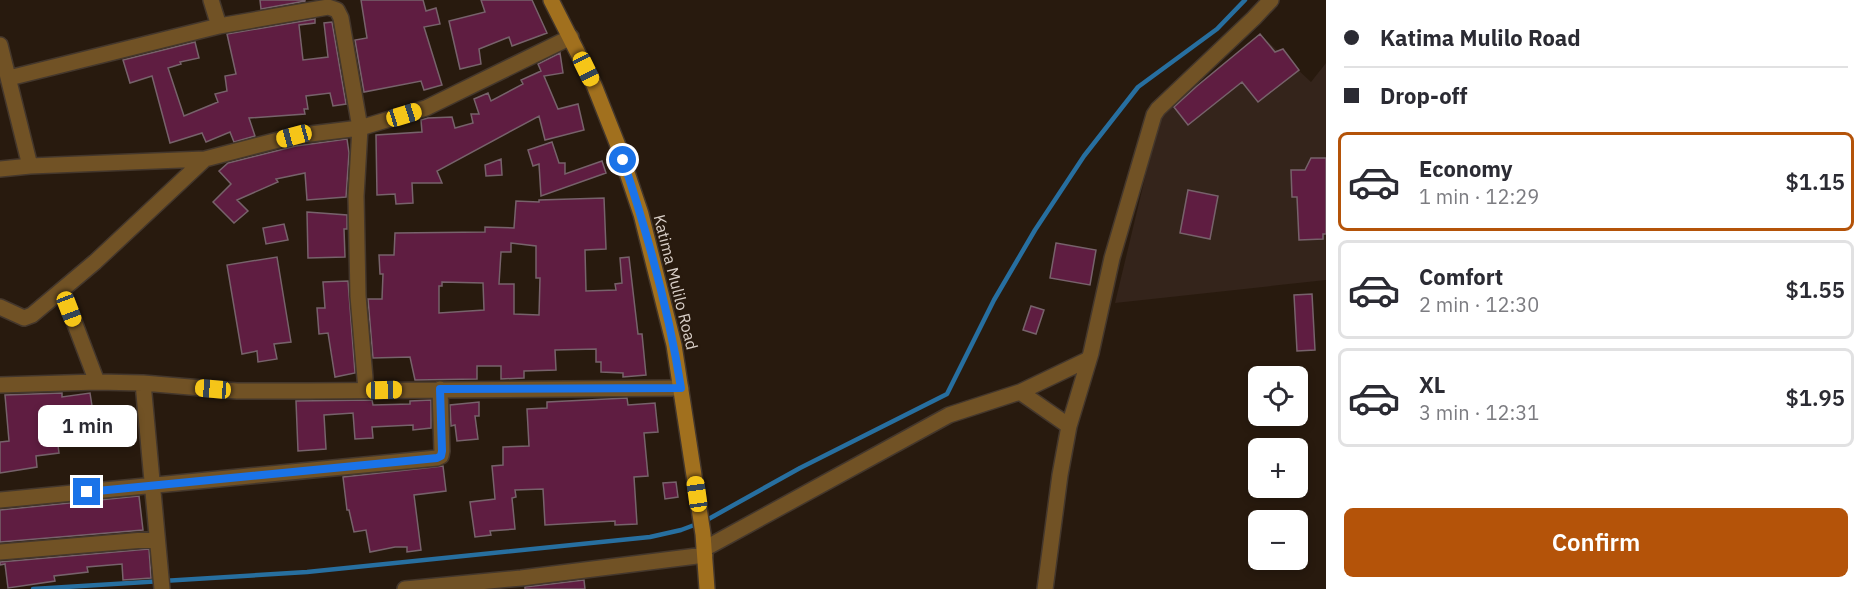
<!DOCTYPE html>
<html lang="en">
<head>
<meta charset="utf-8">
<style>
  body { margin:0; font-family:"IBM Plex Sans",sans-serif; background:#f2f2f3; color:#2b2b33; height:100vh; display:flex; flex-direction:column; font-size:22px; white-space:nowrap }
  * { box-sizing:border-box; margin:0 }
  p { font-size:20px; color:#7c7c81 }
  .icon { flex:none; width:33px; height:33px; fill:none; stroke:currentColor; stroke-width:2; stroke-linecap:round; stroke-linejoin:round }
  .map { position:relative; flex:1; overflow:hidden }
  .details { display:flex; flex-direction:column; background:#fff; width:540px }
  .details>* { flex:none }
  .hud { display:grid; align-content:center; height:132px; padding:0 18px; background:#fff }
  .tools { position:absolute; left:1248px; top:366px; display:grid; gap:12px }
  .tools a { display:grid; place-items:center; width:60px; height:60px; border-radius:9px; background:#fff; box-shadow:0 3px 9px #0003; font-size:30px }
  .end { position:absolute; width:27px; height:27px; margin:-14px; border:8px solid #1a73e8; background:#fff; box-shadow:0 0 0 3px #fff }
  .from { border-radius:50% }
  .bubble { position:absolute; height:42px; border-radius:9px; background:#fff; box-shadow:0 3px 9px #0003; font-size:20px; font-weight:600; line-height:42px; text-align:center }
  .car { position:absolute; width:18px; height:36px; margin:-18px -9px; border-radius:8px; box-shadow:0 0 4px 2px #0007; background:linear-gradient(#f5c518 24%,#345 0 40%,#f5c518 0 76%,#345 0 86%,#f5c518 0) }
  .hud b { display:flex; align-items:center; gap:21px; height:57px; font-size:22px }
  .hud b+b { border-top:2px solid #e1e1e2 }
  .hud i { width:15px; height:15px; background:#2b2b33 }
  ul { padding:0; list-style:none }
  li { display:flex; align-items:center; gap:18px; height:99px; margin:0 12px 9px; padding:0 6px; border:3px solid #e1e1e2; border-radius:9px }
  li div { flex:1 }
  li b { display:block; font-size:22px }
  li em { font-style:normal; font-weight:600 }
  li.active { border-color:#b45309 }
  li>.icon { width:54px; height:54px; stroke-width:1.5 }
  .primary-button { display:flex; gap:12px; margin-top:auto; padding:12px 18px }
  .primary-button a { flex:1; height:69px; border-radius:9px; background:#b45309; color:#fff; font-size:24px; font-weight:600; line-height:69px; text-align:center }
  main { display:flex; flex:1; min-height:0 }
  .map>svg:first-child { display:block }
  .commercial { fill:#34241b }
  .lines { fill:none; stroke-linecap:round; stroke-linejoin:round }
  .stream { stroke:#276fa0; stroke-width:4.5 }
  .building { fill:#5f1d41; stroke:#77626b; stroke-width:1.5; fill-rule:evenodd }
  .street-casing { stroke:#44372c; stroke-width:18 }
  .secondary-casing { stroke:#44372c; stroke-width:18 }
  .street { stroke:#715225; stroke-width:15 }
  .secondary { stroke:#a1701e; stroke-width:15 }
  .route { stroke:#1a73e8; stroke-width:8 }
  .labels { text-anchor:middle; stroke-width:4.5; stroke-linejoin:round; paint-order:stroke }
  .street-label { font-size:16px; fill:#d9cfc8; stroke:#281a0e }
</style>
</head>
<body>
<main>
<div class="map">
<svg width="1326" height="589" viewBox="0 0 1326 589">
  <rect width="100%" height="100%" fill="#281a0e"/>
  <path class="commercial" d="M1260,34L1311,82L1326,63V280L1115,303L1160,115Z"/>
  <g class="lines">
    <path class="stream" d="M705,521L800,468L947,394L994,300L1035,230L1084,156L1138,87L1217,29L1245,0
      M33,589L307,572L650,537L681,530L697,524"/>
  </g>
  <path class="building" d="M260,0H305V1L261,9Z
    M361,0H423L426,11L436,8L440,24L424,27L442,85L424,90L421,81L364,92L355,40L367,38Z
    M481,0H532L547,33L512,46L509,37L479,49L481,64L460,69L449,21L485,12Z
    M315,19V23L299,25L303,60L328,57L324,23L332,22L346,104L333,106L330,93L306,96L308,109H304L305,114L249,118L255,136L234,142L230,132L206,142L202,133L170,143L152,76L130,83L123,60L195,42L199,58L180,62L181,64L168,68L184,116L218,102L215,94L227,91L225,76L236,74L227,34Z
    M1260,34L1275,52L1283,49L1299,70L1258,102L1242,82L1188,125L1174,107L1197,86Z
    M560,53L563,73L544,76L558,109L578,104L584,130L545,140L539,116L437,171L442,183H412L413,203L396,204L395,194L377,195L376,135L422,132L421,120L428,118L452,117L455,128L473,123L471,114H479L474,99L488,93L491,101L523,84L521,80L541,71L538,64Z
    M347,139L349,153L346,197L307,200L305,173L276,179L278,182L237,200L248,211L234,223L213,202L231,184L219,171L228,163L296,146Z
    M552,142L559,163H565V174L602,161L606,173L541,196L539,164L533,166L528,150Z
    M1311,158H1326V234H1323V239L1299,240L1297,197H1292L1291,170H1305Z
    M501,159L502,175L486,176L485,165Z
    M1188,190L1218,196L1210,239L1180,233Z
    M604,198L606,249L585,250L586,291L616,290L615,284L622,283L620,258L629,257L638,334H642L646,375L623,377V373L601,372V362H596V349L555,350L556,370L524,371V378L501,379V366H477V379L415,380L410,357L373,358L368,299H382L383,274H380L379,255H394L395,233L485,232V227L514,228L516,201L539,202V200ZM511,243L536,246V278H540L539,315L514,314V284H499L501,252H511ZM442,282L483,283L484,310L439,313V286H442Z
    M307,212L347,215V229H344L345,257L308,258Z
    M284,224L288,240L266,244L263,228Z
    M1056,243L1096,250L1090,285L1050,278Z
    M277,257L291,342L274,344L277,359L258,362L257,351L242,354L227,265Z
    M348,281L355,373L335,377L328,333L319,334L317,308H325L323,282Z
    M1312,294L1315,350L1297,351L1294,295Z
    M1031,306L1044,310L1036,334L1023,330Z
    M62,393V397L90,393L95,425L56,430L59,453L36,456L37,467L0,473V442L9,441L5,395Z
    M627,398L628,405L655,403L658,432L644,433L648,476L634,477L637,524L615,525V521L545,525L543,489L515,490L516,497L512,498L515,529L490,531L491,535L475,537L470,502L495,499L492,466L503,465V447L529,446L527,409L547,408V402Z
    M372,400L373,405L410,404V401L431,400V428L413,430V425L372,427L373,438L355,439L353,413L324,415L326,449L298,451L296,401Z
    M479,402V416H475L478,439L457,441L455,425L451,426L450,405Z
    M443,466L446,491L414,495L421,550L407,552V547H395L370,552L366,530L354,532L349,510H347L343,477Z
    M676,482L678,497L665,499L663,483Z
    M139,496L143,530L0,542V510Z
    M149,549L151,578L123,580L122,564L87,567L88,572L54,576L55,581L8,588L5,564L0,565V562Z
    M584,580L585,589H525V587Z"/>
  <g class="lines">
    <defs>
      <path id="street" d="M211,0L219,26
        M0,45L30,166
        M9,78L219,26L328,7L337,10L341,18L360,128L356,196L358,296L366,390
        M0,169L30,166L205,159L294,136L360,128L426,108L571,37
        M62,290L97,382
        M0,307L24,318L32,315L95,262L205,159
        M143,383L162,589
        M0,385L97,382L143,383L237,391H308L681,388
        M1020,392L1089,359
        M0,500L437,458L441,456L442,451L440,389
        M704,549L949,415L1020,392L1069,426
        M0,552L156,539
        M405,589L521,578L705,555
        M1045,589L1060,475L1069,426L1091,353L1112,258L1154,115L1158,109L1254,18L1271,0"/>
      <path id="secondary" d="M551,0L594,85L617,143L641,214L674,345L703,534L707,589"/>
    </defs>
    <use href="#street" class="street-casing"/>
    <use href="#secondary" class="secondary-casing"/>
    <use href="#street" class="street"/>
    <use href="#secondary" class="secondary"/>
  </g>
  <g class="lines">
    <path class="route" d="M87,492L437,458L441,456L442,451L440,389L681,388C669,311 648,235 623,160"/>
  </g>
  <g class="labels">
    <g class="street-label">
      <text transform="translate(676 282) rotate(76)" y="6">Katima Mulilo Road</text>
    </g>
  </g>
</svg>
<div class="tools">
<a><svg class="icon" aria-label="locate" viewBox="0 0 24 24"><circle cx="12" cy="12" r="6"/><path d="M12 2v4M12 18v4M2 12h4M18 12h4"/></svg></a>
<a>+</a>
<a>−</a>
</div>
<i class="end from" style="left:623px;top:160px"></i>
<i class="end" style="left:87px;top:492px"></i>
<div class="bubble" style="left:38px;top:405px;width:99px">1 min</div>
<i class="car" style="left:586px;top:69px;rotate:154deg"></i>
<i class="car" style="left:404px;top:115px;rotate:73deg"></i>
<i class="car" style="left:294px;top:136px;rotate:255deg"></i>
<i class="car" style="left:69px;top:309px;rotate:159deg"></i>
<i class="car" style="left:213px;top:389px;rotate:275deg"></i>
<i class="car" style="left:384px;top:390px;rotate:89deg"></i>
<i class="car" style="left:697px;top:494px;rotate:352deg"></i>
</div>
<section class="details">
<div class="hud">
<b><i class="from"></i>Katima Mulilo Road</b>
<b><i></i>Drop-off</b>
</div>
<ul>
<li class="active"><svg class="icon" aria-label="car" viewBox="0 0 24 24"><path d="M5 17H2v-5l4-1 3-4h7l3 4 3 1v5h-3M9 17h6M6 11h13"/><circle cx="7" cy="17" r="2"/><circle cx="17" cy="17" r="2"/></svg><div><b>Economy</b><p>1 min · 12:29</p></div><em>$1.15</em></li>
<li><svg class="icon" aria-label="car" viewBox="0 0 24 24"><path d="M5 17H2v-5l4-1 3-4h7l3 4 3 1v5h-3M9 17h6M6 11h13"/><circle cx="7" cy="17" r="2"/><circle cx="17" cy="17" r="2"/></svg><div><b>Comfort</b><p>2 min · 12:30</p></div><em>$1.55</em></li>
<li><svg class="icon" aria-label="car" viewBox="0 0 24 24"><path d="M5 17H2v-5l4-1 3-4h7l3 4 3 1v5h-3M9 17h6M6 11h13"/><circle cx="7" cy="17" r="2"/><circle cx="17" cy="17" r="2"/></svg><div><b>XL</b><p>3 min · 12:31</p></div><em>$1.95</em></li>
</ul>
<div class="primary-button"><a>Confirm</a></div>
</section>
</main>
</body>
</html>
